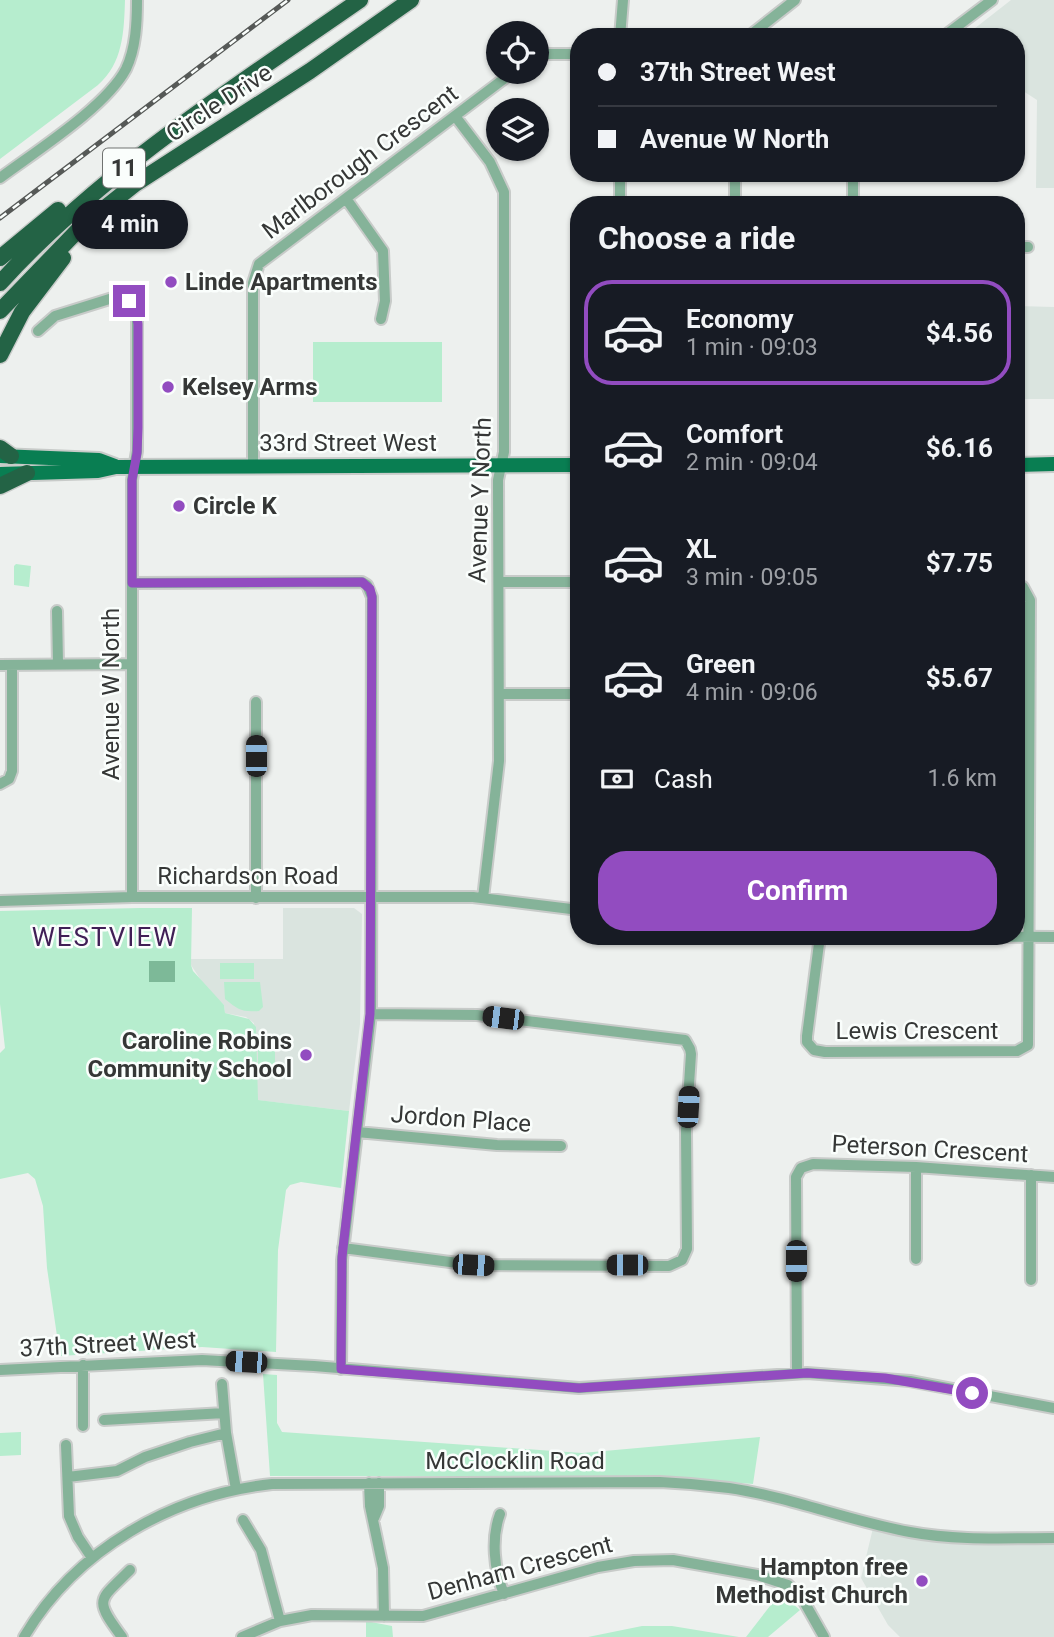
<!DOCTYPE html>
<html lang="en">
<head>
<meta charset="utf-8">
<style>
  body { margin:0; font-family:Roboto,sans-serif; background:#20242c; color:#f1f3f6; height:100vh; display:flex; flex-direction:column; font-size:26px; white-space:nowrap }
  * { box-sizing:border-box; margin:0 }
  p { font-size:23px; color:#9ea1a6 }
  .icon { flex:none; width:38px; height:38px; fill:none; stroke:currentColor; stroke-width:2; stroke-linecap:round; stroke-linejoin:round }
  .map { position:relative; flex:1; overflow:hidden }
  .sheet { position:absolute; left:570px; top:196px; width:455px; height:749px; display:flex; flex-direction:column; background:#171b24; border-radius:28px; box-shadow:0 2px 5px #0004 }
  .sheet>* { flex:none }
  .top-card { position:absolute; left:570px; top:28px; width:455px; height:154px; border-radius:28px; box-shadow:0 2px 5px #0004; display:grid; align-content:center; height:154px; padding:0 28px; background:#171b24 }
  .controls { position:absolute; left:486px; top:21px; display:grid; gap:14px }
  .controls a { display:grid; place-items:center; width:63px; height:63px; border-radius:50%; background:#171b24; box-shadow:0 2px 5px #0004; font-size:35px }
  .end { position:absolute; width:32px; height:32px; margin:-16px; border:9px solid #924cc0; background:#fff; box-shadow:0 0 0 4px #fff }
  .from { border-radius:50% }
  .bubble { position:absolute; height:49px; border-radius:24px; background:#171b24; box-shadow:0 2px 5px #0004; font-size:23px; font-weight:700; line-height:49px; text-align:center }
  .car { position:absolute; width:21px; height:42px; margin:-21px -10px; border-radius:9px; box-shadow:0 0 5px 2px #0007; background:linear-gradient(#222 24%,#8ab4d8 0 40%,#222 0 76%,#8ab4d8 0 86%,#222 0) }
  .top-card b { display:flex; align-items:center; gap:24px; height:66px; font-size:26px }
  .top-card b+b { border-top:2px solid #363941 }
  .top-card i { width:18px; height:18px; background:#f1f3f6 }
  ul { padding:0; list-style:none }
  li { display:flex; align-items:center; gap:21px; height:105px; margin:0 14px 10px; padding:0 14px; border:4px solid transparent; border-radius:28px }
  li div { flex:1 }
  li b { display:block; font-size:26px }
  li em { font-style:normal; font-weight:700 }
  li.on { border-color:#924cc0 }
  li>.icon { width:63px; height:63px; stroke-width:1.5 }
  h2 { padding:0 28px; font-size:32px; line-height:84px }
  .pay { display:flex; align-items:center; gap:18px; height:77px; padding:0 28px; font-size:26px }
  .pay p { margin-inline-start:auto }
  .cta { display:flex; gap:14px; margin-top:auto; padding:14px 28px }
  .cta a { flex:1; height:80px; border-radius:28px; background:#924cc0; color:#fff; font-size:28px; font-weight:700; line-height:80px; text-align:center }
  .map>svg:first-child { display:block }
  .built { fill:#dae4df }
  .green { fill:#b6edce }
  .water { fill:#7db998 }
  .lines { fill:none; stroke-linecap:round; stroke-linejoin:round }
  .minor-casing { stroke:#c8cbc9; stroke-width:14 }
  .major-casing { stroke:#c8cbc9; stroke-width:18 }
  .highway-casing { stroke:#c8cbc9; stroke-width:19 }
  .minor { stroke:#85b399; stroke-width:10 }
  .major { stroke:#097e52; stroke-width:14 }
  .highway { stroke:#236345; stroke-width:16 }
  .rail-casing { stroke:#565957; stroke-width:5 }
  .rail { stroke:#fafefc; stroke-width:2.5; stroke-dasharray:8; stroke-linecap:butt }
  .route { stroke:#924cc0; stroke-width:9 }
  .poi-dot { fill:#924cc0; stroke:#fafefc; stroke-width:2.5 }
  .labels { text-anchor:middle; stroke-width:5; stroke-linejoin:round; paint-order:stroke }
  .shield { fill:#fafefc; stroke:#707371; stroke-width:2 }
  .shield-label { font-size:23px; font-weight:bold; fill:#353736 }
  .street-label { font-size:24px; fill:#353736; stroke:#fafefc }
  .poi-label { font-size:24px; font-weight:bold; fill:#353736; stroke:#fafefc; text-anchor:start }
  .neighbourhood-label { font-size:26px; letter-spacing:2px; fill:#401f56; stroke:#fafefc }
</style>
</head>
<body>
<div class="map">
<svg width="1054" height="1637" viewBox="0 0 1054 1637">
  <rect width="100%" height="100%" fill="#edf0ee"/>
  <path class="built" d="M1011,0H1054V188H1036L1037,100L1017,87V37L965,36Z
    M1017,306L1054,307V399H1017Z
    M283,908H354L362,914L360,1024L349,1111L257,1100L254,1023L246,1017L225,1013L224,1005L206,988L191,965V959H283Z
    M873,1528L920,1539L957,1544H1054V1637H900L888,1625L861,1578Z"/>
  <path class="green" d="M0,0H125C124,32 123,63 98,85L0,159Z
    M313,342H442V402H313Z
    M16,564L31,566L29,587L14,585V566Z
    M140,908H192L191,965L193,971L224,1005L225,1013L249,1019L256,1027L258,1100L349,1111L341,1188L301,1182L290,1185L286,1190L278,1250L276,1352L202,1347L60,1356L47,1268L43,1206L35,1179L28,1173L0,1179V1053L5,1048L0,1004V911Z
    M220,963H254V979H220Z
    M224,982H260L263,1007L259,1011C241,1012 239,1010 225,999Z
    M258,1041H275V1071H258Z
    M263,1374L277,1375V1423L282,1432L582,1453L760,1437L753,1484L661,1476H270Z
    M21,1432V1455L0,1456V1433Z
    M780,1593L800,1610L768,1637H746Z
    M366,1621L392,1626L393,1637H366Z
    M642,1626H672L739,1637H588Z"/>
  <path class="water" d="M149,961H175V982H149Z"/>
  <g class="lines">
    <defs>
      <path id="minor" d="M620,37L623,0
        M748,37L795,0
        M943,37L992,0
        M537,57L543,54H579
        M455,116L490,162L504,192V452L498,480L499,761L483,898
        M620,173V205
        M0,178C36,151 106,107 126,69C136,48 137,22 137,0
        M347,200L383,251L385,301L381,319
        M735,205V173
        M853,205V173
        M1017,247H1028
        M38,331L55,316L119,296L131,303L137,316V451L132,480V897
        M253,465V283L259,264L513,72
        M499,582H579
        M132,583L362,582L367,585L372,597L371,1014L342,1260L341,1369
        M57,611L58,664
        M0,665L132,664
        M499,694H579
        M0,784L9,779L12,771V665
        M256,898V702
        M0,901L132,897H473L579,910
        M803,936L1054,937
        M820,936L807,1036V1042L814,1050L825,1052L1017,1051L1028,1045L1030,600L1023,587L1017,584
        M357,1132L497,1145L561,1146
        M343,1248L473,1265L669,1266L682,1260L687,1249L686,1130L691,1054L690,1049L685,1040L477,1015L371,1014
        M916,1259V1167
        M1031,1280V1175
        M83,1365V1426
        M0,1370L202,1360L314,1366L579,1388L807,1373L910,1381L1054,1408
        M797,1373L796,1177L801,1168L813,1164L916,1167L1054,1177
        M222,1384L226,1433L236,1489
        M104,1420L224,1413
        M66,1445L69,1516L78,1537L92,1558
        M68,1477L117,1471L145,1457L190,1442L226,1433
        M369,1483L370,1506L383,1568L384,1616
        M500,1514C491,1538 494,1570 504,1594
        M374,1518L379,1506V1483
        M243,1520L261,1550L280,1621
        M24,1637C76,1549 172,1495 272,1484L660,1482C683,1483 706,1485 729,1488C790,1497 849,1521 910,1532C958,1541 1006,1538 1054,1538
        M122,1637C93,1598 99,1601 130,1570
        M242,1637L280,1621L312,1615L423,1616L598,1567L634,1561L673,1560L757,1575L788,1585L802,1598L824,1637"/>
      <path id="major" d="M0,456L99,460L115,466
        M1017,465L1054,464
        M0,474L98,471L116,467L579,465"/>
      <path id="highway" d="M0,258L58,210
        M0,283C103,170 235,87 360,0
        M0,311L81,227L135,184L310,71L411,0
        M0,355L22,312L63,258
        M0,448L11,456
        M0,486L27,473"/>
    </defs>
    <use href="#minor" class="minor-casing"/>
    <use href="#major" class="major-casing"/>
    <use href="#highway" class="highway-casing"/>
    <use href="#minor" class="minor"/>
    <use href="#major" class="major"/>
    <use href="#highway" class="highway"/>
    <defs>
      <path id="rail" d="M0,218L288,0"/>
    </defs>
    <use href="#rail" class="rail-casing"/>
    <use href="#rail" class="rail"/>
  </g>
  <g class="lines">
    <path class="route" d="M129,301L135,309L138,324V428L137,453L132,480V583L362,582L370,589L372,597L370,1014L342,1257L341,1369L579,1388L807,1373L885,1378L972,1393"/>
  </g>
  <g class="poi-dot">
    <circle cx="171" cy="282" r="7"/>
    <circle cx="168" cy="387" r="7"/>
    <circle cx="179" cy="506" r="7"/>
    <circle cx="306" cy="1055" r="7"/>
    <circle cx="922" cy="1581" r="7"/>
  </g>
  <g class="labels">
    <rect class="shield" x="103" y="148.5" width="42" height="39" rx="5"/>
    <g class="shield-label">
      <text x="124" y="176">11</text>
    </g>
    <g class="street-label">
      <text transform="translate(219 103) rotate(-33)" y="8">Circle Drive</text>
      <text transform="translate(360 162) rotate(-37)" y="8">Marlborough Crescent</text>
      <text x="348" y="451">33rd Street West</text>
      <text transform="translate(480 500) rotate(-88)" y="8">Avenue Y North</text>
      <text transform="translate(111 694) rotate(-90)" y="8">Avenue W North</text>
      <text x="248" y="884">Richardson Road</text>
      <text x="917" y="1039">Lewis Crescent</text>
      <text transform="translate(461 1119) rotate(4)" y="8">Jordon Place</text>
      <text transform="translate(930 1149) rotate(3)" y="8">Peterson Crescent</text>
      <text transform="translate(108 1344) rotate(-3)" y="8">37th Street West</text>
      <text x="515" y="1469">McClocklin Road</text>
      <text transform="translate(520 1568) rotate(-15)" y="8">Denham Crescent</text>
    </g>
    <g class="poi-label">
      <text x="185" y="290">Linde Apartments</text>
      <text x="182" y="395">Kelsey Arms</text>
      <text x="193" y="514">Circle K</text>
      <text x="292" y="1049" text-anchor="end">Caroline Robins<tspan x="292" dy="28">Community School</tspan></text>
      <text x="908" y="1575" text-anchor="end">Hampton free<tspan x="908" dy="28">Methodist Church</tspan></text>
    </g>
    <g class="neighbourhood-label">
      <text x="105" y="946">WESTVIEW</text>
    </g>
  </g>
</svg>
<div class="controls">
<a><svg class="icon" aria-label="locate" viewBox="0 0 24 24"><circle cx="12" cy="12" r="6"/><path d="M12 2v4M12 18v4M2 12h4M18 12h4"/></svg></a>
<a><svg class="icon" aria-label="layers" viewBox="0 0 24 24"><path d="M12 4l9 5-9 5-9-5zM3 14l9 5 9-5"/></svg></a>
</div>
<i class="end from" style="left:972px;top:1393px"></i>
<i class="end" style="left:129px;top:301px"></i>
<div class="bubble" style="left:72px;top:200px;width:116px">4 min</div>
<i class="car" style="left:256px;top:756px;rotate:0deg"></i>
<i class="car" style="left:503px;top:1018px;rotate:277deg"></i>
<i class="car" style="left:688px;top:1107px;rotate:3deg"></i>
<i class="car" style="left:796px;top:1261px;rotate:180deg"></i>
<i class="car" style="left:473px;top:1265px;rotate:93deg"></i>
<i class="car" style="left:627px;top:1265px;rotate:270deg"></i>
<i class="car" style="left:246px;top:1362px;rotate:273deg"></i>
<div class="top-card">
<b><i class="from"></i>37th Street West</b>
<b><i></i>Avenue W North</b>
</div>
<section class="sheet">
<h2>Choose a ride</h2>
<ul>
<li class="on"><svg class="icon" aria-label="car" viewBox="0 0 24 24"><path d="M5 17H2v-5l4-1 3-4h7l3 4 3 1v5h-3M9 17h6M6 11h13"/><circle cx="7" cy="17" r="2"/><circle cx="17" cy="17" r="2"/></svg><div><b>Economy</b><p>1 min · 09:03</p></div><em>$4.56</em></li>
<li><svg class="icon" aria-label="car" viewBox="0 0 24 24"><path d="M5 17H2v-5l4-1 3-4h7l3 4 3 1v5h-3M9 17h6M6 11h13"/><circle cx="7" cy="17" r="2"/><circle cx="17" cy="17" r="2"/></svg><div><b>Comfort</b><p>2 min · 09:04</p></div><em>$6.16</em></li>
<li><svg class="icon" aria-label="car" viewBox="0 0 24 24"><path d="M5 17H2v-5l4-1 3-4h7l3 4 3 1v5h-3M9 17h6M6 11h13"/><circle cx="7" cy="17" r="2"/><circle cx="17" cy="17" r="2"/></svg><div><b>XL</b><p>3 min · 09:05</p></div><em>$7.75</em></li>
<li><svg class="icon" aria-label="car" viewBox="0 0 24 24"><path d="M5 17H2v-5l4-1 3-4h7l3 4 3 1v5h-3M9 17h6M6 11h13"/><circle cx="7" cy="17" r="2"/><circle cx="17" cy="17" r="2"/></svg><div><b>Green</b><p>4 min · 09:06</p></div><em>$5.67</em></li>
</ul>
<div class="pay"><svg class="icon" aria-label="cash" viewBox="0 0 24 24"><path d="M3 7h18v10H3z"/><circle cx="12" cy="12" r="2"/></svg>Cash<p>1.6 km</p></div>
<div class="cta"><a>Confirm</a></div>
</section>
</div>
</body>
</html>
